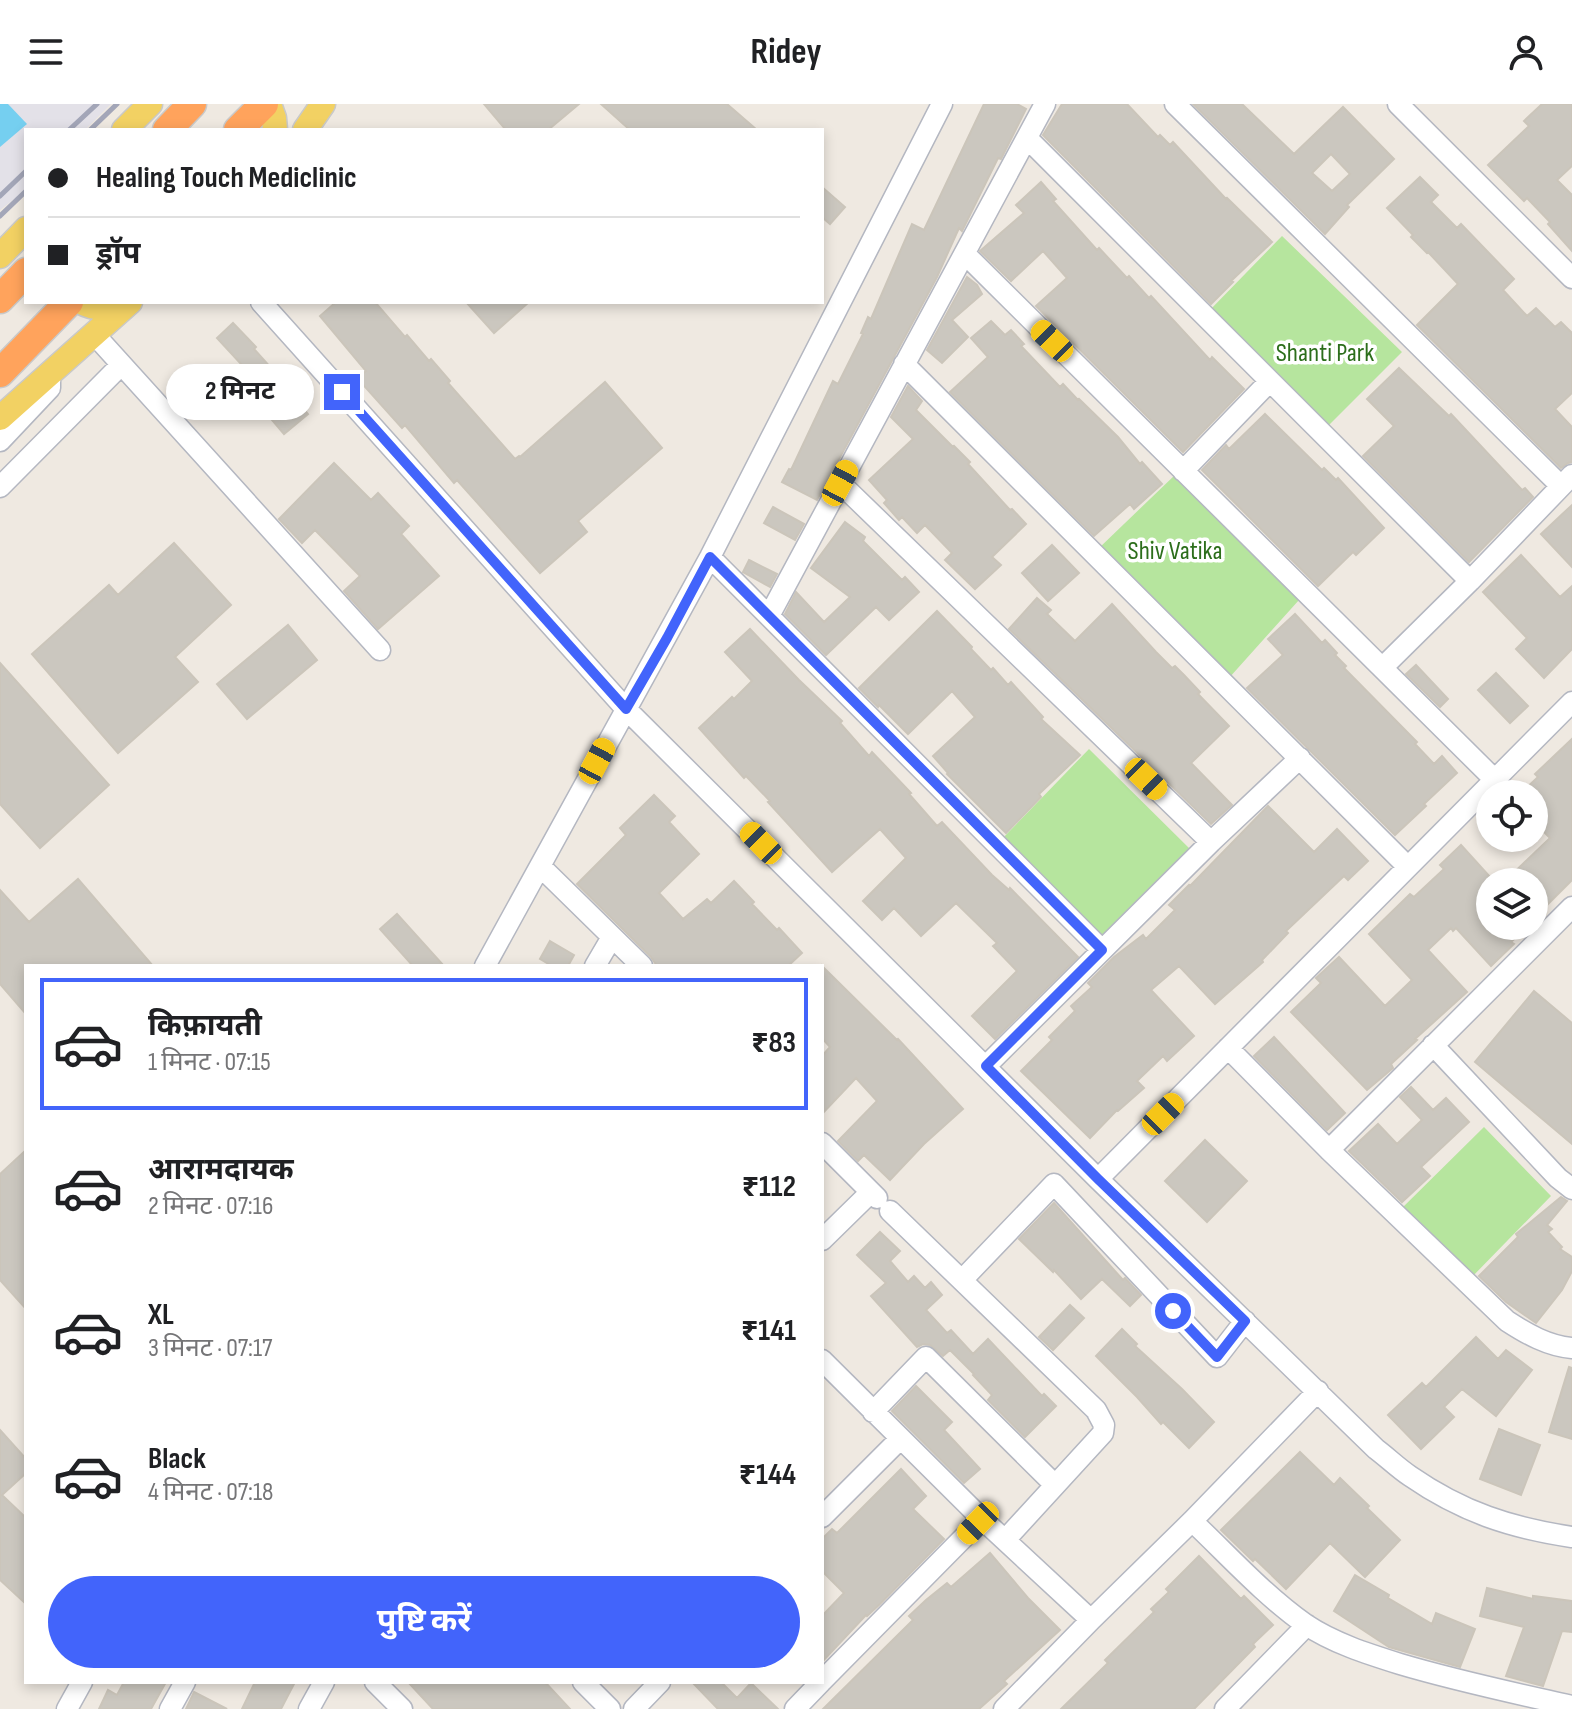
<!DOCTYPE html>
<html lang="hi">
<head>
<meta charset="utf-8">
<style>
  body { margin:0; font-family:"Sofia Sans Condensed","Noto Sans Devanagari",sans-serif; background:#f6f6f6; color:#202124; height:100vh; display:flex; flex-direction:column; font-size:30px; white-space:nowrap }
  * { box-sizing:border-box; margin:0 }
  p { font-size:26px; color:#757577 }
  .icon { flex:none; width:44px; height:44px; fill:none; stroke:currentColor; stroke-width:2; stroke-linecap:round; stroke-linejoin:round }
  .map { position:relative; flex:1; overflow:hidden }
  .panel { position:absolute; left:24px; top:860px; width:800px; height:720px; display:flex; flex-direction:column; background:#fff; border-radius:0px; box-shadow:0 4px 12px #0003 }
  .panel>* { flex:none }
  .banner { position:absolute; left:24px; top:24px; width:800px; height:176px; border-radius:0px; box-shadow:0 4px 12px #0003; display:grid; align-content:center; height:176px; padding:0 24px; background:#fff }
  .buttons { position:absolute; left:1476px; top:676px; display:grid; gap:16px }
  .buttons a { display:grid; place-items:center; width:72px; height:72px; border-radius:50%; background:#fff; box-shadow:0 4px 12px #0003; font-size:40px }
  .end { position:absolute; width:36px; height:36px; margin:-18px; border:10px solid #4264fb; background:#fff; box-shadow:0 0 0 4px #fff }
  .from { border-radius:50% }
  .bubble { position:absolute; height:56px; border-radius:28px; background:#fff; box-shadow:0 4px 12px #0003; font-size:26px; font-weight:700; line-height:56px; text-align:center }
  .car { position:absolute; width:24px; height:48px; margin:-24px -12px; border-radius:10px; box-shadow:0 0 6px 2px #0007; background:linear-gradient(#f5c518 24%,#345 0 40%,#f5c518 0 76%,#345 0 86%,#f5c518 0) }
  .banner b { display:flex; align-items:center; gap:28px; height:76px; font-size:30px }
  .banner b+b { border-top:2px solid #e0e0e0 }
  .banner i { width:20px; height:20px; background:#202124 }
  ul { padding:14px 0 0; list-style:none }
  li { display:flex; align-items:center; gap:24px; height:132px; margin:0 16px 12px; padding:0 8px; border:4px solid transparent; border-radius:0px }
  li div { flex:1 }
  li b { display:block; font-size:30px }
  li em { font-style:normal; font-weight:700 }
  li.active { border-color:#4264fb }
  li>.icon { width:72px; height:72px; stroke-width:1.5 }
  .action { display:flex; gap:16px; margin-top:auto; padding:16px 24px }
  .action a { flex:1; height:92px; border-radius:48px; background:#4264fb; color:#fff; font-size:32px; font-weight:700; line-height:92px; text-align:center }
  header { display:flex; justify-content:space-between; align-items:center; height:104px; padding:0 24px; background:#fff; font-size:36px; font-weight:700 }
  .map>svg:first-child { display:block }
  .industrial { fill:#e3e1e8 }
  .green { fill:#b6e59e }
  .water { fill:#75cff0 }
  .building { fill:#cbc7bf; stroke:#cbc5ba; stroke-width:2; fill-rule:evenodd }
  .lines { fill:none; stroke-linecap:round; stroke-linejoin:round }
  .minor-casing { stroke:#b4b7c1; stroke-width:23 }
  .major-casing { stroke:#c9c9c9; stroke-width:27 }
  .highway-casing { stroke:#c9c9c9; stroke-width:31 }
  .minor { stroke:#fff; stroke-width:20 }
  .major { stroke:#f2d163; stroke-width:24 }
  .highway { stroke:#ffa35c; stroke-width:28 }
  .rail { stroke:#a3a6b8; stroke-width:5 }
  .route { stroke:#4264fb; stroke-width:10 }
  .labels { text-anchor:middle; stroke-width:7; stroke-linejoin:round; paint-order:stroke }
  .park-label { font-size:26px; fill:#2c6e1b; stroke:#fff }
</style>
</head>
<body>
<header><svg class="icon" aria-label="menu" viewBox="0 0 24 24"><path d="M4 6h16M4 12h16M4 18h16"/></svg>Ridey<svg class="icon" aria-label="person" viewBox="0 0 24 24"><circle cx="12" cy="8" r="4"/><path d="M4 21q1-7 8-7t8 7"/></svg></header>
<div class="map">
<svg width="1572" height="1605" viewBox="0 0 1572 1605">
  <rect width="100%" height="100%" fill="#efe9e1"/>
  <path class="industrial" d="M0,0H111L85,26H26V86L0,106Z"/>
  <path class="green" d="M1282,132L1402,248L1325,325L1209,207Z
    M1176,370L1299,496L1229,574L1098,445Z
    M1089,645L1190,745L1102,834L1001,736Z
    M1484,1023L1551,1092L1470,1175L1399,1107Z"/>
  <path class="water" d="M0,0H8L27,20L0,43Z"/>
  <path class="building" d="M484,0H579L548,26H506Z
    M601,0H727L757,26H630Z
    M984,0H1017L1026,5L1001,55L998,54L962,127L959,124L937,173L817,396L782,378L789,365L791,366L833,277L838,280L863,230L861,229L868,213L871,215L912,120L924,126Z
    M1062,0H1127L1158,33L1160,31L1170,41L1173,38L1226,95L1227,94L1272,138L1231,177L1233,178L1211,200L1043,31Z
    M1193,0H1242L1294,50L1343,3L1394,55L1347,101L1349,103L1325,130ZM1331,50L1350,70L1332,87L1312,69Z
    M1542,0H1572V62L1557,76L1572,91V147L1548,120L1550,118L1527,94L1524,97L1488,61L1529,22L1524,17Z
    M1420,73L1438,91L1431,98L1457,124L1461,120L1514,175L1503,186L1527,212L1536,204L1555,223L1561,218L1572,229V289L1555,305L1572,323V358L1568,359L1561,364L1417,221L1458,180L1428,148L1427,149L1411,133L1413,131L1387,104Z
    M1041,78L1056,95L1053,97L1097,146L1099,144L1127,174L1129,172L1149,194L1151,192L1210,256L1212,253L1244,285L1183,348L1036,202L1067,174L1043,147L1011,177L980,147L1024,109L1016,101Z
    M822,83L845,103L830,120L822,113Z
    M967,173L977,181L982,190L952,216L968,233L942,259L927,246Z
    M336,198H375L405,233L407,231L429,257L431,255L450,277L448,279L515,355L519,352L520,353L605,278L662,344L578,417L587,428L540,469L457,376L454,379L405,321L402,324L357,274L366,267L320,212Z
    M466,198H529L494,229Z
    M991,217L1005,231L1011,226L1024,240L1021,242L1060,283L1063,280L1078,296L1079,295L1118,333L1140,360L1142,358L1162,380L1134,405L1130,400L1094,432L950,288L988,253L971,234Z
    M233,219L256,243L254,245L289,284L287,285L308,310L284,330L244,283L254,274L217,234Z
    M1399,264L1449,312L1451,310L1522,386L1525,384L1533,393L1469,458L1363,352L1394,322L1367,295Z
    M908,282L922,297L916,306L953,343L954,342L970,358L968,360L1010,406L1012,405L1026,420L992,453L1001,461L975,485L945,456L952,449L925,421L917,429L902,413L899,416L884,399L887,396L869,376L913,335L891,313Z
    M1265,310L1322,366L1324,364L1336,376L1338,374L1384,424L1356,451L1353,448L1318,482L1202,366L1226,341L1229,345Z
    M334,359L371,396L378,389L409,422L401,430L439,472L378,525L344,487L360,472L315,426L302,439L279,415Z
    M1572,401V463L1541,430Z
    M773,403L804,420L795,436L764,419Z
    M845,418L865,433L863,437L902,476L905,473L919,488L889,516L876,503L826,551L785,510L796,488L824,518L850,493L811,464Z
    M174,439L231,501L175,553L198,578L118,649L32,550L109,481L118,491Z
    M1052,441L1079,469L1048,497L1022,469Z
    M1521,451L1560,493L1572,482V545L1544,574L1516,545L1527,534L1483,488Z
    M749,456L777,470L770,483L743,468Z
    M1037,494L1051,506L1047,510L1075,537L1112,500L1156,548L1172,564L1175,562L1184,571L1200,588L1198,590L1229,622L1191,659L1232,701L1211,720L1009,525Z
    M937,507L972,543L971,545L991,566L993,564L1008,581L1011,578L1043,613L1041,615L1080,651L1039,690L1041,693L1006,729L947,670L948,669L933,652L975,613L952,587L908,630L879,601L878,603L859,584Z
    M1295,510L1322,539L1325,536L1337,549L1335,551L1346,562L1344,564L1417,638L1415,640L1434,660L1442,652L1457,669L1424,700L1426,702L1395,731L1247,584L1283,551L1268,535Z
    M288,521L317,556L247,615L217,580Z
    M750,525L799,576L842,617L840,619L869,652L872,648L911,689L909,690L937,722L942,718L992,771L1009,786L1010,784L1078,853L995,935L972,912L1017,867L993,842L997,839L956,799L921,832L894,804L882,816L863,797L906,754L880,725L832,768L768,698L770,697L746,672L744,674L699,624L732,593L734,595L752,577L725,548Z
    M0,559L109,681L40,744L0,700Z
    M1416,561L1448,595L1440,603L1406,570Z
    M1496,569L1528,602L1510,619L1478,586Z
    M1572,635V776L1534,814V778H1504L1550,734L1534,718V690H1520L1538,673L1535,670Z
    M654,691L675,712L669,718L699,750L659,789L683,815L707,795L711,799L734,777L754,798L752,800L777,826L779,824L802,849L788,862H657L651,853L577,780L626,731L620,724Z
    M1268,702L1314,748L1337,725L1368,757L1348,776L1344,772L1286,827L1288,829L1262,856L1263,858L1215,900L1179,862L1151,886L1194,932L1167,957L1163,952L1137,977L1144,984L1118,1007L1117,1006L1090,1034L1021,967L1052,936L1049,933L1075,907L1071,902L1092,883L1088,879L1114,853L1143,831L1146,835L1175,806L1169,801L1189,781L1190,782Z
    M1461,741L1490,773V822H1528L1511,838L1514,840L1491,862L1456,824L1453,827L1451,824L1428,846L1467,888L1415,935L1417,936L1391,960L1393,964L1367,986L1291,908L1321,879L1316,874L1339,853L1385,902L1412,876L1369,830L1410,790L1414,793L1444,765L1440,761Z
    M78,775L153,862H26V910L0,880V786L29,818Z
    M397,810L444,862H413L380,825Z
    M550,837L574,851L568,862H552L540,855Z
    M822,862L897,936L898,935L963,1005L924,1040L890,1076L864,1051L858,1057L838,1037L877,997L856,974L822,1010V952L830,943L822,934Z
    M1534,887L1572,919V1040L1475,958Z
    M1274,933L1345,1009L1327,1026L1254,952Z
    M1411,983L1433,1006L1446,994L1469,1018L1421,1063L1430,1072L1402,1098L1349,1047L1378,1020L1397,1040L1422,1016L1400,993Z
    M1205,1036L1247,1077L1207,1118L1165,1077Z
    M26,1046V1205L0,1176V1070Z
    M1561,1093L1567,1097L1547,1121L1552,1125L1548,1128L1562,1143L1560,1145L1572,1153V1167L1562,1186L1536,1219L1506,1198L1479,1172L1518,1133L1516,1130Z
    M1054,1099L1123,1176L1125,1174L1141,1191L1130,1202L1102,1175L1081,1195L1054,1166L1053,1168L1019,1135Z
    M880,1128L900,1147L890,1157L908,1178L914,1172L925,1184L931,1178L942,1191L926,1206L947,1229L951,1226L973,1250L988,1235L1042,1292L1044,1290L1056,1302L1025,1333L988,1296L992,1291L973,1271L974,1270L950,1246L943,1252L930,1241L923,1240L917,1243L871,1192L886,1179L857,1151Z
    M1070,1201L1084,1214L1053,1246L1039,1233Z
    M1122,1225L1137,1240L1135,1242L1182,1285L1214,1318L1189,1344L1163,1318L1161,1320L1137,1293L1096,1252Z
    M1476,1233L1498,1255L1506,1246L1532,1266L1496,1312L1462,1285L1444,1303L1454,1313L1421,1345L1388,1311L1422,1279L1426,1283Z
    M1569,1263L1572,1264V1335L1549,1328Z
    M916,1282L952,1318L944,1326L980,1365L964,1379L892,1307Z
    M1499,1325L1540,1341L1521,1391L1480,1375Z
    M0,1326L26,1355V1369L2,1391L26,1414V1500L0,1476Z
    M1300,1348L1334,1381L1340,1374L1369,1402L1367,1404L1400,1436L1365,1473L1330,1439L1286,1485L1255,1455L1253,1457L1221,1426Z
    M901,1365L926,1392L913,1405L944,1435L880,1500L867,1512L866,1511L822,1558V1512L844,1489L822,1467V1435L832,1425L837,1429Z
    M990,1449L1028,1494L1060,1526L1004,1577L1007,1580L979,1605H823L913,1516L909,1512L926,1496L947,1479L951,1483Z
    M1199,1452L1241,1495L1244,1492L1273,1521L1253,1540L1255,1543L1194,1605H1061L1108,1559L1105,1556L1154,1508L1151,1505L1169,1488L1166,1485Z
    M1355,1471L1389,1491L1388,1494L1432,1520L1436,1509L1475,1525L1460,1563L1389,1543L1334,1507Z
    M1487,1484L1533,1495V1492L1572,1497V1528L1562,1527L1543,1582L1506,1572L1524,1523L1480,1512Z
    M124,1578H166L151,1605H99L108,1586L117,1591Z
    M255,1578H295L281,1605H242Z
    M408,1578H545L570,1605H433Z
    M692,1578H721L737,1594L751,1579L778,1605H718Z
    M194,1588L227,1605H186Z"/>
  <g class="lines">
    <defs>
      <path id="minor" d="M1175,0L1561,382
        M1398,0L1572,174
        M1027,34L1470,477
        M965,150L1495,676
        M261,198L626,605L1098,1075L1376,1345C1388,1354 1398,1364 1410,1372C1462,1408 1511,1424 1572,1433
        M94,230L380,546
        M904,260L1408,763
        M0,337L50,284V277
        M1183,367L1269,278
        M840,379L1211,738
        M0,383L121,261
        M710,453L1102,846
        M769,512L1045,0
        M1382,564L1470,477L1572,371
        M541,763L642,862
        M485,862L710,453L942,0
        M595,862L612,833
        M1433,941L1558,1074L1572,1085
        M1228,944L1329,1046L1507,1217C1527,1230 1548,1242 1572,1244
        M986,962L1211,738L1300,654
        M822,1039L877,1094
        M1329,1046L1572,803
        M1098,1075L1572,598
        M890,1107L1096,1306L1104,1321L1103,1329L1005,1436
        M822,1136L871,1088
        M962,1176L1054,1080L1217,1253L1245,1217
        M822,1256L982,1415L1091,1516
        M873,1308L926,1253L1055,1381
        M822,1413L900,1335
        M1192,1417C1229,1452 1264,1491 1305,1520C1333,1539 1368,1550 1400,1560C1457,1577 1514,1589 1572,1602
        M822,1577L982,1415
        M375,1578L402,1605
        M583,1578L610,1605
        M67,1605L82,1578
        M170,1605L185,1578
        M309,1605L324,1578
        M634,1605L660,1578
        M795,1605L821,1578
        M1004,1605L1091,1516L1192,1417L1318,1287
        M1225,1605L1307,1521"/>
      <path id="major" d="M269,0L274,14L275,26
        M124,26L150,0
        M305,26L323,0
        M0,152L26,125
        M81,198C94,205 104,205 118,198
        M0,314L130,198"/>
      <path id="highway" d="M167,26L192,0
        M238,26L264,0
        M0,195L26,168
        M0,269L69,198"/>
    </defs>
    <use href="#minor" class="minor-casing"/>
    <use href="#major" class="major-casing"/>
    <use href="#highway" class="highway-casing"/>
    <use href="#minor" class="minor"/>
    <use href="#major" class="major"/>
    <use href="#highway" class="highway"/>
    <path class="rail" d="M69,26L97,0
      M90,26L117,0
      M0,92L26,67
      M0,112L26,87"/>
  </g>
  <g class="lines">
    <path class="route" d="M342,288L626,605L667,534L710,453L1102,846L986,962L1098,1075L1245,1217L1217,1253L1173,1207"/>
  </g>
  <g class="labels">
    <g class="park-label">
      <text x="1325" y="257">Shanti Park</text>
      <text x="1175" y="455">Shiv Vatika</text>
    </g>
  </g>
</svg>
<div class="buttons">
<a><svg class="icon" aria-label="locate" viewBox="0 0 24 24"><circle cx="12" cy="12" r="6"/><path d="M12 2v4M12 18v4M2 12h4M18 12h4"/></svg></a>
<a><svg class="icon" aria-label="layers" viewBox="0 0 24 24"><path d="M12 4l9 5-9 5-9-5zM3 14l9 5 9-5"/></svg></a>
</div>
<i class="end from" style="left:1173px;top:1207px"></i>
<i class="end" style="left:342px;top:288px"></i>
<div class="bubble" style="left:166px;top:260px;width:148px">2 मिनट</div>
<i class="car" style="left:1052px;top:237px;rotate:314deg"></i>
<i class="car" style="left:840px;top:379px;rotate:28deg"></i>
<i class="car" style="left:597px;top:657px;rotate:28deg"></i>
<i class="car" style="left:1146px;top:675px;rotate:134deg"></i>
<i class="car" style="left:761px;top:739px;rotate:315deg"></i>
<i class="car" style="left:1163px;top:1010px;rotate:45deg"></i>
<i class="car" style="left:978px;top:1419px;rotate:224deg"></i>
<div class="banner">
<b><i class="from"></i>Healing Touch Mediclinic</b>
<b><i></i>ड्रॉप</b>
</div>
<section class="panel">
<ul>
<li class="active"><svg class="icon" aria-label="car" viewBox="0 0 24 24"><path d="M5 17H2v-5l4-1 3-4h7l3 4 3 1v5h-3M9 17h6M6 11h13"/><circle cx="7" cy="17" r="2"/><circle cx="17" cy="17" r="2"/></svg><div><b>किफ़ायती</b><p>1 मिनट · 07:15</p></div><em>₹83</em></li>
<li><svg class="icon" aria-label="car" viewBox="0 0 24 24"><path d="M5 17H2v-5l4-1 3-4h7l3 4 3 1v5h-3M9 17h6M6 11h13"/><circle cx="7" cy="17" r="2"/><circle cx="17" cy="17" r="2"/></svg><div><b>आरामदायक</b><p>2 मिनट · 07:16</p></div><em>₹112</em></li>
<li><svg class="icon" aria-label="car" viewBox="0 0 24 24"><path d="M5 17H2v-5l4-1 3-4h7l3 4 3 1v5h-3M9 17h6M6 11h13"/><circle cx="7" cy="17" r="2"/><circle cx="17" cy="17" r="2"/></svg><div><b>XL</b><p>3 मिनट · 07:17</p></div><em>₹141</em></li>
<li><svg class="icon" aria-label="car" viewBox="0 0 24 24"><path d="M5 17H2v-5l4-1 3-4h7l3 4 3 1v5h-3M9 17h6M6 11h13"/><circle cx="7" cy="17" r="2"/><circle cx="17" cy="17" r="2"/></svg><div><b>Black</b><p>4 मिनट · 07:18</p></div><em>₹144</em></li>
</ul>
<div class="action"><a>पुष्टि करें</a></div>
</section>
</div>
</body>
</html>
